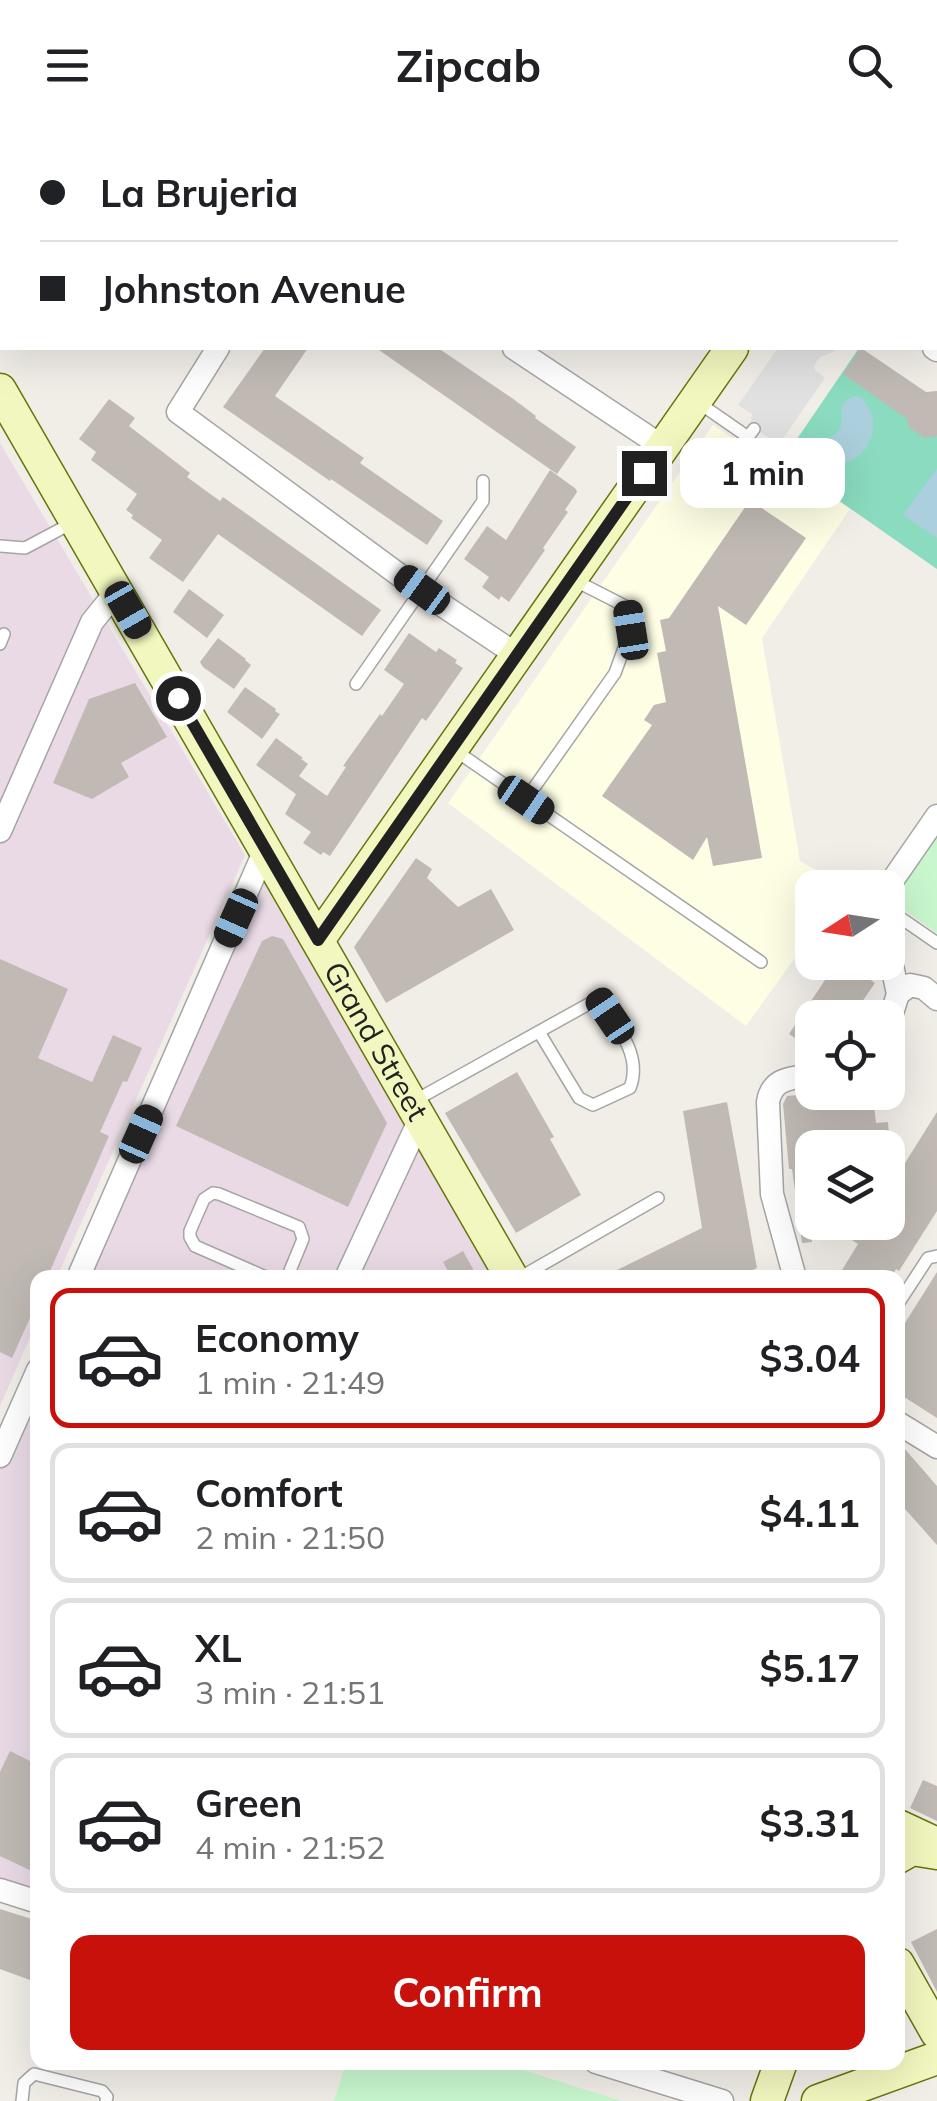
<!DOCTYPE html>
<html lang="en">
<head>
<meta charset="utf-8">
<style>
  body { margin:0; font-family:Mulish,sans-serif; background:#f2f2f2; color:#202124; height:100vh; display:flex; flex-direction:column; font-size:38px; white-space:nowrap }
  * { box-sizing:border-box; margin:0 }
  p { font-size:32px; color:#757577 }
  .icon { flex:none; width:55px; height:55px; fill:none; stroke:currentColor; stroke-width:2; stroke-linecap:round; stroke-linejoin:round }
  .map { position:relative; flex:1; overflow:hidden }
  .details { position:absolute; left:30px; top:1140px; width:875px; height:800px; display:flex; flex-direction:column; background:#fff; border-radius:20px; box-shadow:0 10px 40px #0002 }
  .details>* { flex:none }
  .guide { position:absolute; left:0px; top:0px; width:938px; height:220px; box-shadow:0 10px 40px #0002; display:grid; align-content:center; height:220px; padding:0 40px; background:#fff }
  .needle { width:65px; rotate:258deg }
  .tools { position:absolute; left:795px; top:740px; display:grid; gap:20px }
  .tools a { display:grid; place-items:center; width:110px; height:110px; border-radius:20px; background:#fff; box-shadow:0 10px 40px #0002; font-size:50px }
  .end { position:absolute; width:45px; height:45px; margin:-22px; border:12px solid #212121; background:#fff; box-shadow:0 0 0 5px #fff }
  .from { border-radius:50% }
  .bubble { position:absolute; height:70px; border-radius:20px; background:#fff; box-shadow:0 10px 40px #0002; font-size:32px; font-weight:700; line-height:70px; text-align:center }
  .car { position:absolute; width:30px; height:60px; margin:-30px -15px; border-radius:12px; box-shadow:0 0 8px 2px #0007; background:linear-gradient(#222 24%,#8ab4d8 0 40%,#222 0 76%,#8ab4d8 0 86%,#222 0) }
  .guide b { display:flex; align-items:center; gap:35px; height:95px; font-size:38px }
  .guide b+b { border-top:2px solid #e0e0e0 }
  .guide i { width:25px; height:25px; background:#202124 }
  ul { padding:18px 0 0; list-style:none }
  li { display:flex; align-items:center; gap:30px; height:140px; margin:0 20px 15px; padding:0 20px; border:5px solid #e0e0e0; border-radius:20px }
  li div { flex:1 }
  li b { display:block; font-size:38px }
  li em { font-style:normal; font-weight:700 }
  li.selected { border-color:#c8110a }
  li>.icon { width:90px; height:90px; stroke-width:1.5 }
  .primary-button { display:flex; gap:20px; margin-top:auto; padding:20px 40px }
  .primary-button a { flex:1; height:115px; border-radius:20px; background:#c8110a; color:#fff; font-size:40px; font-weight:700; line-height:115px; text-align:center }
  header { display:flex; justify-content:space-between; align-items:center; height:130px; padding:0 40px; background:#fff; font-size:45px; font-weight:700 }
  .map>svg:first-child { display:block }
  .industrial { fill:#e9dae6 }
  .education { fill:#fdfee4 }
  .park { fill:#c8f7ce }
  .pitch { fill:#8adbbf }
  .parking { fill:#e1e1e1 }
  .water { fill:#abcfdc }
  .building { fill:#c1bab4 }
  .lines { fill:none; stroke-linecap:round; stroke-linejoin:round }
  .lane-casing { stroke:#a5a5a5; stroke-width:14 }
  .street-casing { stroke:#a5a5a5; stroke-width:25 }
  .secondary-casing { stroke:#66750a; stroke-width:35 }
  .lane { stroke:#fff; stroke-width:11 }
  .street { stroke:#fff; stroke-width:22 }
  .secondary { stroke:#f2f7bf; stroke-width:32 }
  .route { stroke:#212121; stroke-width:12 }
  .labels { text-anchor:middle; stroke-width:8; stroke-linejoin:round; paint-order:stroke }
  .street-label { font-size:30px; fill:#212121; stroke:#fff }
</style>
</head>
<body>
<header><svg class="icon" aria-label="menu" viewBox="0 0 24 24"><path d="M4 6h16M4 12h16M4 18h16"/></svg>Zipcab<svg class="icon" aria-label="search" viewBox="0 0 24 24"><circle cx="10" cy="10" r="6"/><path d="M15 15l6 6"/></svg></header>
<div class="map">
<svg width="937" height="1971" viewBox="0 0 937 1971">
  <rect width="100%" height="100%" fill="#f1eee8"/>
  <path class="industrial" d="M0,313L245,725L57,1147L38,1148L37,1192L0,1276Z
    M264,742L495,1147H85Z
    M37,1254V1764L0,1753V1339Z"/>
  <path class="education" d="M713,295L777,338L782,331L850,379L762,508L800,731L846,757L812,758V804L746,896L448,673Z"/>
  <path class="park" d="M937,708V803L892,771Z
    M346,1933H501L621,1971H334Z"/>
  <path class="pitch" d="M859,218L937,271V439L782,331Z"/>
  <path class="parking" d="M778,218H841L819,228L814,236L815,240L825,248L779,314L747,294L751,292L752,284L738,275Z"/>
  <path class="water" d="M855,266L862,268C867,275 872,281 873,290C876,315 854,340 829,332L824,311C828,308 835,305 838,301C848,287 831,275 855,266Z
    M937,338V408L903,385Z"/>
  <path class="building" d="M265,218H308L275,266L364,328L360,333L443,391L427,415L331,349L330,351L223,277Z
    M376,218H438L512,268L536,286L535,288L576,317L557,344Z
    M861,218L926,262L937,261V306L924,308L909,297L907,289L843,244Z
    M109,269L135,288L129,296L190,343L187,347L220,371L223,367L381,480L362,506L218,404L183,452L149,428L162,410L131,388L133,385L126,380L137,364L91,330L96,322L79,309Z
    M550,340L576,359L577,362L565,380L568,382L543,418L545,420L509,472L501,466L499,470L482,457L489,447L464,429L487,396L506,410Z
    M750,370L806,408L746,495L718,476L762,728L713,736L707,707L693,730L602,666L652,595L644,590L654,575L666,572L657,523L666,521L660,490L669,488Z
    M189,459L224,485L207,508L173,482Z
    M409,503L436,522L439,518L457,530L455,533L463,538L426,591L422,588L330,726L323,722L321,725L303,713L311,702L285,684L296,664L256,635L276,608L303,628L301,629L308,634L299,646L327,666L346,637L343,636L380,584L382,586L404,554L384,540Z
    M218,508L246,529L245,530L251,535L234,559L203,537L200,532Z
    M135,553L167,607L121,633L129,647L92,669L53,653L89,569Z
    M245,557L276,579L275,581L280,584L262,609L227,582Z
    M416,728L432,739L427,748L458,777L491,759L514,800L386,873L354,817Z
    M272,806L283,809L387,993L348,1077L176,996L262,811Z
    M0,829L68,859L38,928L92,952L113,905L142,918L127,952L123,951L100,1002L109,1006L47,1148H38V1170L12,1228L0,1222Z
    M837,832H844L875,853L851,888H812V920L789,904Z
    M517,942L554,1007L550,1009L581,1065L516,1103L445,983Z
    M832,962L835,980L874,976L876,993L888,992L890,1018H812V1112L802,1113L792,1039H789L783,974L787,966Z
    M727,972L757,1138L750,1141L754,1148H601L702,1098L683,981Z
    M937,982V1081L899,1141L896,1139L891,1148H837L858,1114L824,1092H888V1060Z
    M463,1121L478,1148H452L443,1132Z
    M937,1142V1288L898,1263V1204Z
    M898,1311L937,1356V1415L898,1371Z
    M10,1621L38,1635V1744L0,1726V1642Z
    M923,1650L937,1656V1691L910,1678Z
    M0,1779L38,1791V1853L0,1839Z
    M937,1799V1862L911,1812Z"/>
  <g class="lines">
    <defs>
      <path id="lane" d="M406,0L410,2
        M935,70L937,72
        M699,273L748,307L754,299
        M0,416L25,418L72,393
        M0,514L4,504
        M356,554L483,371V351
        M456,621L761,832
        M526,669L615,543L631,499L627,477L572,449
        M889,776L895,784L937,813
        M539,902L579,968L593,975L630,958C643,925 616,895 598,869
        M414,971L603,866
        M268,1148L195,1116L190,1107V1101L204,1069L213,1063L219,1064L299,1097L303,1109L287,1148
        M519,1148L658,1068
        M898,1174L928,1128L937,1126
        M22,1971L24,1953L34,1944L102,1961L107,1967L106,1971"/>
      <path id="street" d="M191,0L195,2
        M618,0L621,2
        M218,218L178,282L421,461L517,525
        M514,218L663,317
        M934,218L937,220
        M0,701L92,492L117,461
        M888,783V761L892,751L937,686
        M888,816L898,864
        M888,896L898,864L910,855L924,858L937,869
        M78,1148L265,720
        M346,1148L420,989
        M795,1148L772,1064L768,972C772,948 791,948 812,945
        M898,1293L937,1317
        M0,1326L38,1240
        M0,1760L38,1772
        M596,1932L722,1971"/>
      <g id="secondary">
        <path d="M883,2L885,0"/>
        <path id="s1" d="M0,260L512,1148"/>
        <path d="M318,810L732,218"/>
        <path d="M898,1696L937,1714"/>
        <path d="M898,1727L912,1719L937,1723"/>
        <path d="M898,1834L937,1903"/>
        <path d="M767,1971L781,1932"/>
        <path d="M818,1971L937,1928"/>
      </g>
    </defs>
    <use href="#lane" class="lane-casing"/>
    <use href="#street" class="street-casing"/>
    <use href="#secondary" class="secondary-casing"/>
    <use href="#lane" class="lane"/>
    <use href="#street" class="street"/>
    <use href="#secondary" class="secondary"/>
  </g>
  <g class="lines">
    <path class="route" d="M178,568L318,810L644,343"/>
  </g>
  <g class="labels">
    <g class="street-label">
      <text dy="10" stroke="none"><textPath href="#s1" startOffset="752">Grand Street</textPath></text>
    </g>
  </g>
</svg>
<div class="tools">
<a><svg class="needle" viewBox="-14 -14 28 28"><path d="M0-13l5 13h-10z" fill="#e53935"/><path d="M0 13l5-13h-10z" fill="#757577"/></svg></a>
<a><svg class="icon" aria-label="locate" viewBox="0 0 24 24"><circle cx="12" cy="12" r="6"/><path d="M12 2v4M12 18v4M2 12h4M18 12h4"/></svg></a>
<a><svg class="icon" aria-label="layers" viewBox="0 0 24 24"><path d="M12 4l9 5-9 5-9-5zM3 14l9 5 9-5"/></svg></a>
</div>
<i class="end from" style="left:178px;top:568px"></i>
<i class="end" style="left:644px;top:343px"></i>
<div class="bubble" style="left:680px;top:308px;width:165px">1 min</div>
<i class="car" style="left:422px;top:460px;rotate:306deg"></i>
<i class="car" style="left:128px;top:480px;rotate:150deg"></i>
<i class="car" style="left:631px;top:500px;rotate:351deg"></i>
<i class="car" style="left:526px;top:670px;rotate:124deg"></i>
<i class="car" style="left:236px;top:788px;rotate:204deg"></i>
<i class="car" style="left:610px;top:886px;rotate:326deg"></i>
<i class="car" style="left:141px;top:1004px;rotate:24deg"></i>
<div class="guide">
<b><i class="from"></i>La Brujeria</b>
<b><i></i>Johnston Avenue</b>
</div>
<section class="details">
<ul>
<li class="selected"><svg class="icon" aria-label="car" viewBox="0 0 24 24"><path d="M5 17H2v-5l4-1 3-4h7l3 4 3 1v5h-3M9 17h6M6 11h13"/><circle cx="7" cy="17" r="2"/><circle cx="17" cy="17" r="2"/></svg><div><b>Economy</b><p>1 min · 21:49</p></div><em>$3.04</em></li>
<li><svg class="icon" aria-label="car" viewBox="0 0 24 24"><path d="M5 17H2v-5l4-1 3-4h7l3 4 3 1v5h-3M9 17h6M6 11h13"/><circle cx="7" cy="17" r="2"/><circle cx="17" cy="17" r="2"/></svg><div><b>Comfort</b><p>2 min · 21:50</p></div><em>$4.11</em></li>
<li><svg class="icon" aria-label="car" viewBox="0 0 24 24"><path d="M5 17H2v-5l4-1 3-4h7l3 4 3 1v5h-3M9 17h6M6 11h13"/><circle cx="7" cy="17" r="2"/><circle cx="17" cy="17" r="2"/></svg><div><b>XL</b><p>3 min · 21:51</p></div><em>$5.17</em></li>
<li><svg class="icon" aria-label="car" viewBox="0 0 24 24"><path d="M5 17H2v-5l4-1 3-4h7l3 4 3 1v5h-3M9 17h6M6 11h13"/><circle cx="7" cy="17" r="2"/><circle cx="17" cy="17" r="2"/></svg><div><b>Green</b><p>4 min · 21:52</p></div><em>$3.31</em></li>
</ul>
<div class="primary-button"><a>Confirm</a></div>
</section>
</div>
</body>
</html>
